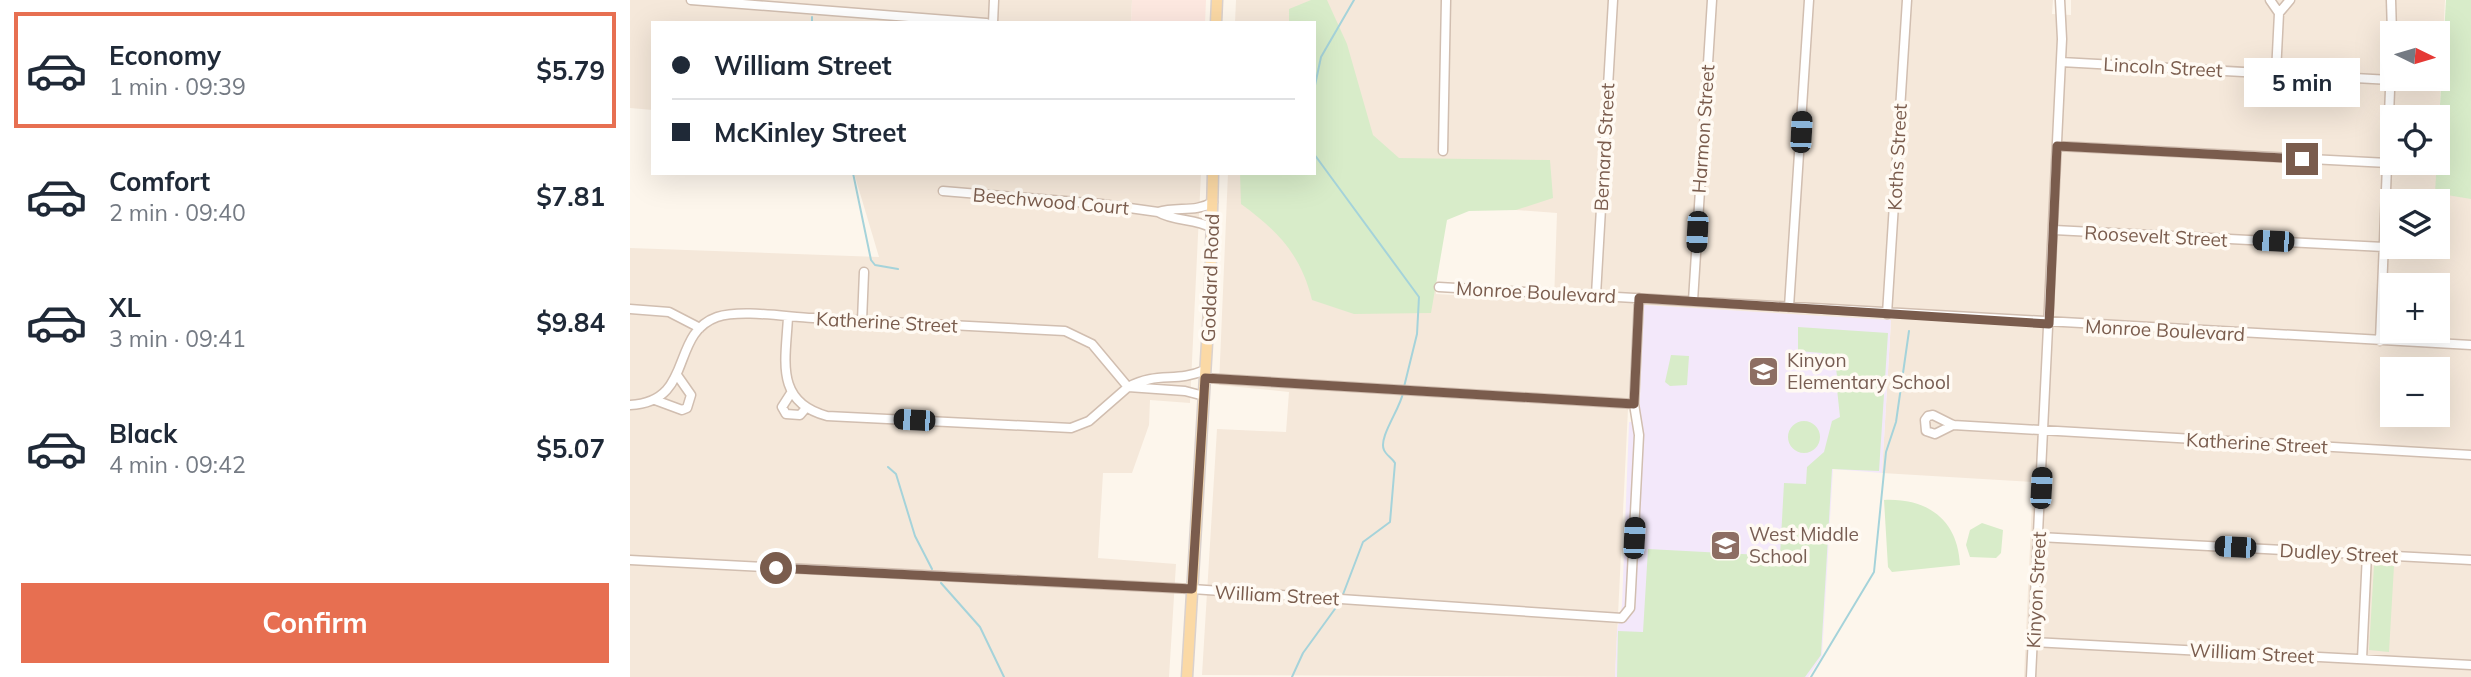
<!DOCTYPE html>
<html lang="en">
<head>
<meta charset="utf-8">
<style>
  body { margin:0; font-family:Mulish,sans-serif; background:#f6f6f7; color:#1f2937; height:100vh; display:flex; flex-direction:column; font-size:26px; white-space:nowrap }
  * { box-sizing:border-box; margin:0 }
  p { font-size:23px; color:#747a83 }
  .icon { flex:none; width:38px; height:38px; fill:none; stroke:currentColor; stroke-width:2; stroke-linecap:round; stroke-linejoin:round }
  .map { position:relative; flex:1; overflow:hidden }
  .sheet { display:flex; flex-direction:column; background:#fff; width:630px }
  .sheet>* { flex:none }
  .banner { position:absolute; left:21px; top:21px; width:665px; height:154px; border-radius:0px; box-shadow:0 7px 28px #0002; display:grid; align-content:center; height:154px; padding:0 21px; background:#fff }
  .needle { width:46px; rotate:95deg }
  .buttons { position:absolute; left:1750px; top:21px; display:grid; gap:14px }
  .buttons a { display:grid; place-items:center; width:70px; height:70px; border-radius:0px; background:#fff; box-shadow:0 7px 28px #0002; font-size:35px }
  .end { position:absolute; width:32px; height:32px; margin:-16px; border:9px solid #7a5c4d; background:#fff; box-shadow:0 0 0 4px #fff }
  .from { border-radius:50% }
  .bubble { position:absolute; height:49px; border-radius:0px; background:#fff; box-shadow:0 7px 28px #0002; font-size:23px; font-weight:700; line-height:49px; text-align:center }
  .car { position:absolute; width:21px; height:42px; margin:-21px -10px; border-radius:9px; box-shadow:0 0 5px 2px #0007; background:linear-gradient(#222 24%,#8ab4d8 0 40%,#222 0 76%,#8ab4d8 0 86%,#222 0) }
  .banner b { display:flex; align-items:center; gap:24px; height:66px; font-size:26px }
  .banner b+b { border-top:2px solid #e0e1e3 }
  .banner i { width:18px; height:18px; background:#1f2937 }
  ul { padding:12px 0 0; list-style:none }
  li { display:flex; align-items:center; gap:21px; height:116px; margin:0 14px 10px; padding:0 7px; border:4px solid transparent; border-radius:0px }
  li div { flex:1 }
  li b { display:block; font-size:26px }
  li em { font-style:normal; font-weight:700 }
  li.selected { border-color:#e76f51 }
  li>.icon { width:63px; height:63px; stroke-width:1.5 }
  .primary-button { display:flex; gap:14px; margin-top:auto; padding:14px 21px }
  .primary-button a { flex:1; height:80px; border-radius:0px; background:#e76f51; color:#fff; font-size:28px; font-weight:700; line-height:80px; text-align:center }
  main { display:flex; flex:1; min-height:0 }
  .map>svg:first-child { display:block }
  .residential { fill:#f5e8da; fill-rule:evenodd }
  .commercial { fill:#fde8e0 }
  .education { fill:#f3e8fa }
  .green { fill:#d8ecc9 }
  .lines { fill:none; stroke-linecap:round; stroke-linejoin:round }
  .stream { stroke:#a5d3da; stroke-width:2 }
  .minor-casing { stroke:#d1beb0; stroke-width:11 }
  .major-casing { stroke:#dad1cd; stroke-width:13 }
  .minor { stroke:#fff; stroke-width:8 }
  .major { stroke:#fbd9a5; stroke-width:10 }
  .route { stroke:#7a5c4d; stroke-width:9 }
  .labels { text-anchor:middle; stroke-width:7; stroke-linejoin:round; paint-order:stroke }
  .street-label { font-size:19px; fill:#7a5c4d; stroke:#fffaf3 }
  .education-label { font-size:19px; fill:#785e54; stroke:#fffaf3; text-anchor:start }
</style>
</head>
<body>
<main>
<section class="sheet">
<ul>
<li class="selected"><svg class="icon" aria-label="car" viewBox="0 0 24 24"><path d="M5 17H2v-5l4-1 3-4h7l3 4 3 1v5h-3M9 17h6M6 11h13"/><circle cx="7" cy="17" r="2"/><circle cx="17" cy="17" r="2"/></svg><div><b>Economy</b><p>1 min · 09:39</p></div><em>$5.79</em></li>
<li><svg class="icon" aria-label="car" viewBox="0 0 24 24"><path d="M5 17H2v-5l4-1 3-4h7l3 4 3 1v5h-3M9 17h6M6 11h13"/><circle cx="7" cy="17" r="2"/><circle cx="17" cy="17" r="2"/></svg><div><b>Comfort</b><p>2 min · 09:40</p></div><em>$7.81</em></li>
<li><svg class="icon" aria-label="car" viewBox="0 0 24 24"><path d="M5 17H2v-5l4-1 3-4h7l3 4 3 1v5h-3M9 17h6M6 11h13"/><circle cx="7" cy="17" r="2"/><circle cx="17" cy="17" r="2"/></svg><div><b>XL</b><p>3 min · 09:41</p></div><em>$9.84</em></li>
<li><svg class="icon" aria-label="car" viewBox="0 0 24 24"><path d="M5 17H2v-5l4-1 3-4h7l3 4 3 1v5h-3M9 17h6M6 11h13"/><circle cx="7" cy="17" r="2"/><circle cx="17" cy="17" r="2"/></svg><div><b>Black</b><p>4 min · 09:42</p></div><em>$5.07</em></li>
</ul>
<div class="primary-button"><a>Confirm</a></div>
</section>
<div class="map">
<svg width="1841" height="677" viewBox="0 0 1841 677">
  <rect width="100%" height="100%" fill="#fdf6ec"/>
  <path class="residential" d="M0,0H502L501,23H23V110L0,108Z
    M606,0H1423L1422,14L1441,15V0H1815L1808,143V117H1762V163H1807L1806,193L1841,195V677H1394L1403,482L1252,473L1261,321L1014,305L1003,306L985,677L572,675L587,429L656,432L659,392L589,385L598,173H684V23H605ZM1762,33H1808V79H1762ZM1762,201H1808V247H1762ZM809,204L927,213L924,301L806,294ZM1762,285H1808V331H1762ZM1762,369H1808V415H1762Z
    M224,173H571L560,403L520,400L519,425L502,473H473L468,558L546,564L539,677H0V248L249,257Z"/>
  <path class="commercial" d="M502,0H576L575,23H501Z"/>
  <path class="education" d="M1014,305L1261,320L1252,473L1203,469L1192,656L1178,677H985L987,631L992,605L999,422H1009Z"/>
  <path class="green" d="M681,0H697L717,44L743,135L769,158L920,160L923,198L886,210L839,211L817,220L801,313L724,314L682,300C671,255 648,231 611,204L610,173H684V23H659V9Z
    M1816,0H1841V199L1805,193Z
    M1168,327L1258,333L1249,471L1202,469L1191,655L1175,677H987L988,631L1013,632L1018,549L1150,556L1154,483L1176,484L1177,467L1194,452L1202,421L1210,417L1207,389L1211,388V379L1214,378L1207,376L1206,368L1192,366V353L1168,351Z
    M1041,355L1059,356L1057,385L1040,386L1035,382Z
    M1158 437a16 16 0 1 1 32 0a16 16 0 1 1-32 0Z
    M1254,500C1298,498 1328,520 1330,565L1262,572L1258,567Z
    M1352,523L1373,530L1371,553L1366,558L1340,557L1336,545L1340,530Z
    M1744,565L1764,566L1759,652L1739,650Z"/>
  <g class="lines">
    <path class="stream" d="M182,17V23
      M684,90L691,57L724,0
      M684,120V142
      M684,154L789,297L787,334L774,387
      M223,173L241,260L245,265L268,269
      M258,467L266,474L285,536L302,569
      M311,583L350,627L374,677
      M712,597L733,542L760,522L765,463C762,458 756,455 754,450C748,438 770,409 773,393
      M662,677L673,653L710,602
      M1181,677L1244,572L1256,452L1266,422L1279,331"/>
    <defs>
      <path id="minor" d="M61,0L356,23
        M1640,0L1649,13
        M1761,0L1762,33
        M363,23L364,0
        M1431,62L1761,80
        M1646,73L1649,13L1660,0
        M1427,146L1758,163
        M813,151L816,0
        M313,191L471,204L528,212
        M582,228C565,218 545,222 528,212C548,206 565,213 583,202
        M1424,230L1754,247
        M809,287L1841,345
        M966,295L983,0
        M1063,301L1082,0
        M1159,307L1179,0
        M0,309L39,312L70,328
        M1257,314L1277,0
        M232,321L234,272
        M1750,341L1762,40
        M575,378L1004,404
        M161,393L152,407L156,414L170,415L176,408
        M574,396L555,391L498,387C528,371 546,383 575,370
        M25,400L52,410L57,408L61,395L47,375
        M0,405C65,402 39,334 87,317C111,309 157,317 183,318C267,323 351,327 435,331L462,344L498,387L459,421L441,428L197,416C144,402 156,359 158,317
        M1323,425L1305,434L1296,431L1295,420L1298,416L1303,415L1323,425L1841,455
        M1409,537L1841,560
        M0,560L562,589L992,618L1000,608L1001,590L1009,435L1004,404L1009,298
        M1403,642L1841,665
        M1732,659L1737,554
        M1401,677L1432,39L1430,0"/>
      <path id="major" d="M586,23L587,0
        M557,677L580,293L583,173"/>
    </defs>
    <use href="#minor" class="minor-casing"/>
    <use href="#major" class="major-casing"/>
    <use href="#minor" class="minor"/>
    <use href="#major" class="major"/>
  </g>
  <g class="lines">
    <path class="route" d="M146,568L562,589L575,378L1004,404L1009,298L1419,324L1427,146L1672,159"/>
  </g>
  <defs>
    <symbol id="school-square" viewBox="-11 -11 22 22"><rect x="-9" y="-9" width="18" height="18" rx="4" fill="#8d6e63" stroke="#fffaf3"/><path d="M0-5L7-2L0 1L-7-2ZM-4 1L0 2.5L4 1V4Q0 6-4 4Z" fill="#fff"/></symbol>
  </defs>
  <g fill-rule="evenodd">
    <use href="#school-square" x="1116" y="354" width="35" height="35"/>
    <use href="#school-square" x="1078" y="528" width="35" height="35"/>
  </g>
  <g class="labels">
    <g class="street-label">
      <text transform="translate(1533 67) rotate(3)" y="7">Lincoln Street</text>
      <text transform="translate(1073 129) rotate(-86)" y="7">Harmon Street</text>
      <text transform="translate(974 147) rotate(-87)" y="7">Bernard Street</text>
      <text transform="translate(1267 157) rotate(-87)" y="7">Koths Street</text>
      <text transform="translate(421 201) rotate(5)" y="7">Beechwood Court</text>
      <text transform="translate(1526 236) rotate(3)" y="7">Roosevelt Street</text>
      <text transform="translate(580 278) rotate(-88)" y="7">Goddard Road</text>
      <text transform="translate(906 292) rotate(3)" y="7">Monroe Boulevard</text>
      <text transform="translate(257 322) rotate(3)" y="7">Katherine Street</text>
      <text transform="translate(1535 330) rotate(3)" y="7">Monroe Boulevard</text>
      <text transform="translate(1627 443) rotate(3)" y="7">Katherine Street</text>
      <text transform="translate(1709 553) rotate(3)" y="7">Dudley Street</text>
      <text transform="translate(1406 590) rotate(-87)" y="7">Kinyon Street</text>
      <text transform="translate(647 595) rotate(3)" y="7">William Street</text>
      <text transform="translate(1622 653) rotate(3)" y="7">William Street</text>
    </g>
    <g class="education-label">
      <text x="1157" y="367">Kinyon<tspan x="1157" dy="22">Elementary School</tspan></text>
      <text x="1119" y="541">West Middle<tspan x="1119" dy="22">School</tspan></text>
    </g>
  </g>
</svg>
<div class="buttons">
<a><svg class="needle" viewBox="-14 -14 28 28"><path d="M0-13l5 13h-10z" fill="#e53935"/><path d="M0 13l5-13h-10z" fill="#747a83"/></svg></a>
<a><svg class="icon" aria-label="locate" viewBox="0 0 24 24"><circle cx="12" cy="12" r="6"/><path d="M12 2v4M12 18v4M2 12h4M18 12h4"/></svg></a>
<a><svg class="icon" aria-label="layers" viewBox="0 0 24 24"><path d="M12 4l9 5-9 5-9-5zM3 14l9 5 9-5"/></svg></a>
<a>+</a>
<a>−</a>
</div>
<i class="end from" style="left:146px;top:568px"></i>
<i class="end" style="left:1672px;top:159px"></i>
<div class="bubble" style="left:1614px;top:58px;width:116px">5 min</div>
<i class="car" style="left:1171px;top:132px;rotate:3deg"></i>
<i class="car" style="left:1067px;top:232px;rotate:183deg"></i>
<i class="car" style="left:1643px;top:241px;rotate:273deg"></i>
<i class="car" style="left:284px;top:420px;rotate:273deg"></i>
<i class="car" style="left:1411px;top:488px;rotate:3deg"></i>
<i class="car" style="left:1004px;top:538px;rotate:3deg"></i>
<i class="car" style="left:1605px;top:547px;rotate:273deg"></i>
<div class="banner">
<b><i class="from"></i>William Street</b>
<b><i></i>McKinley Street</b>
</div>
</div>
</main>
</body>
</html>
